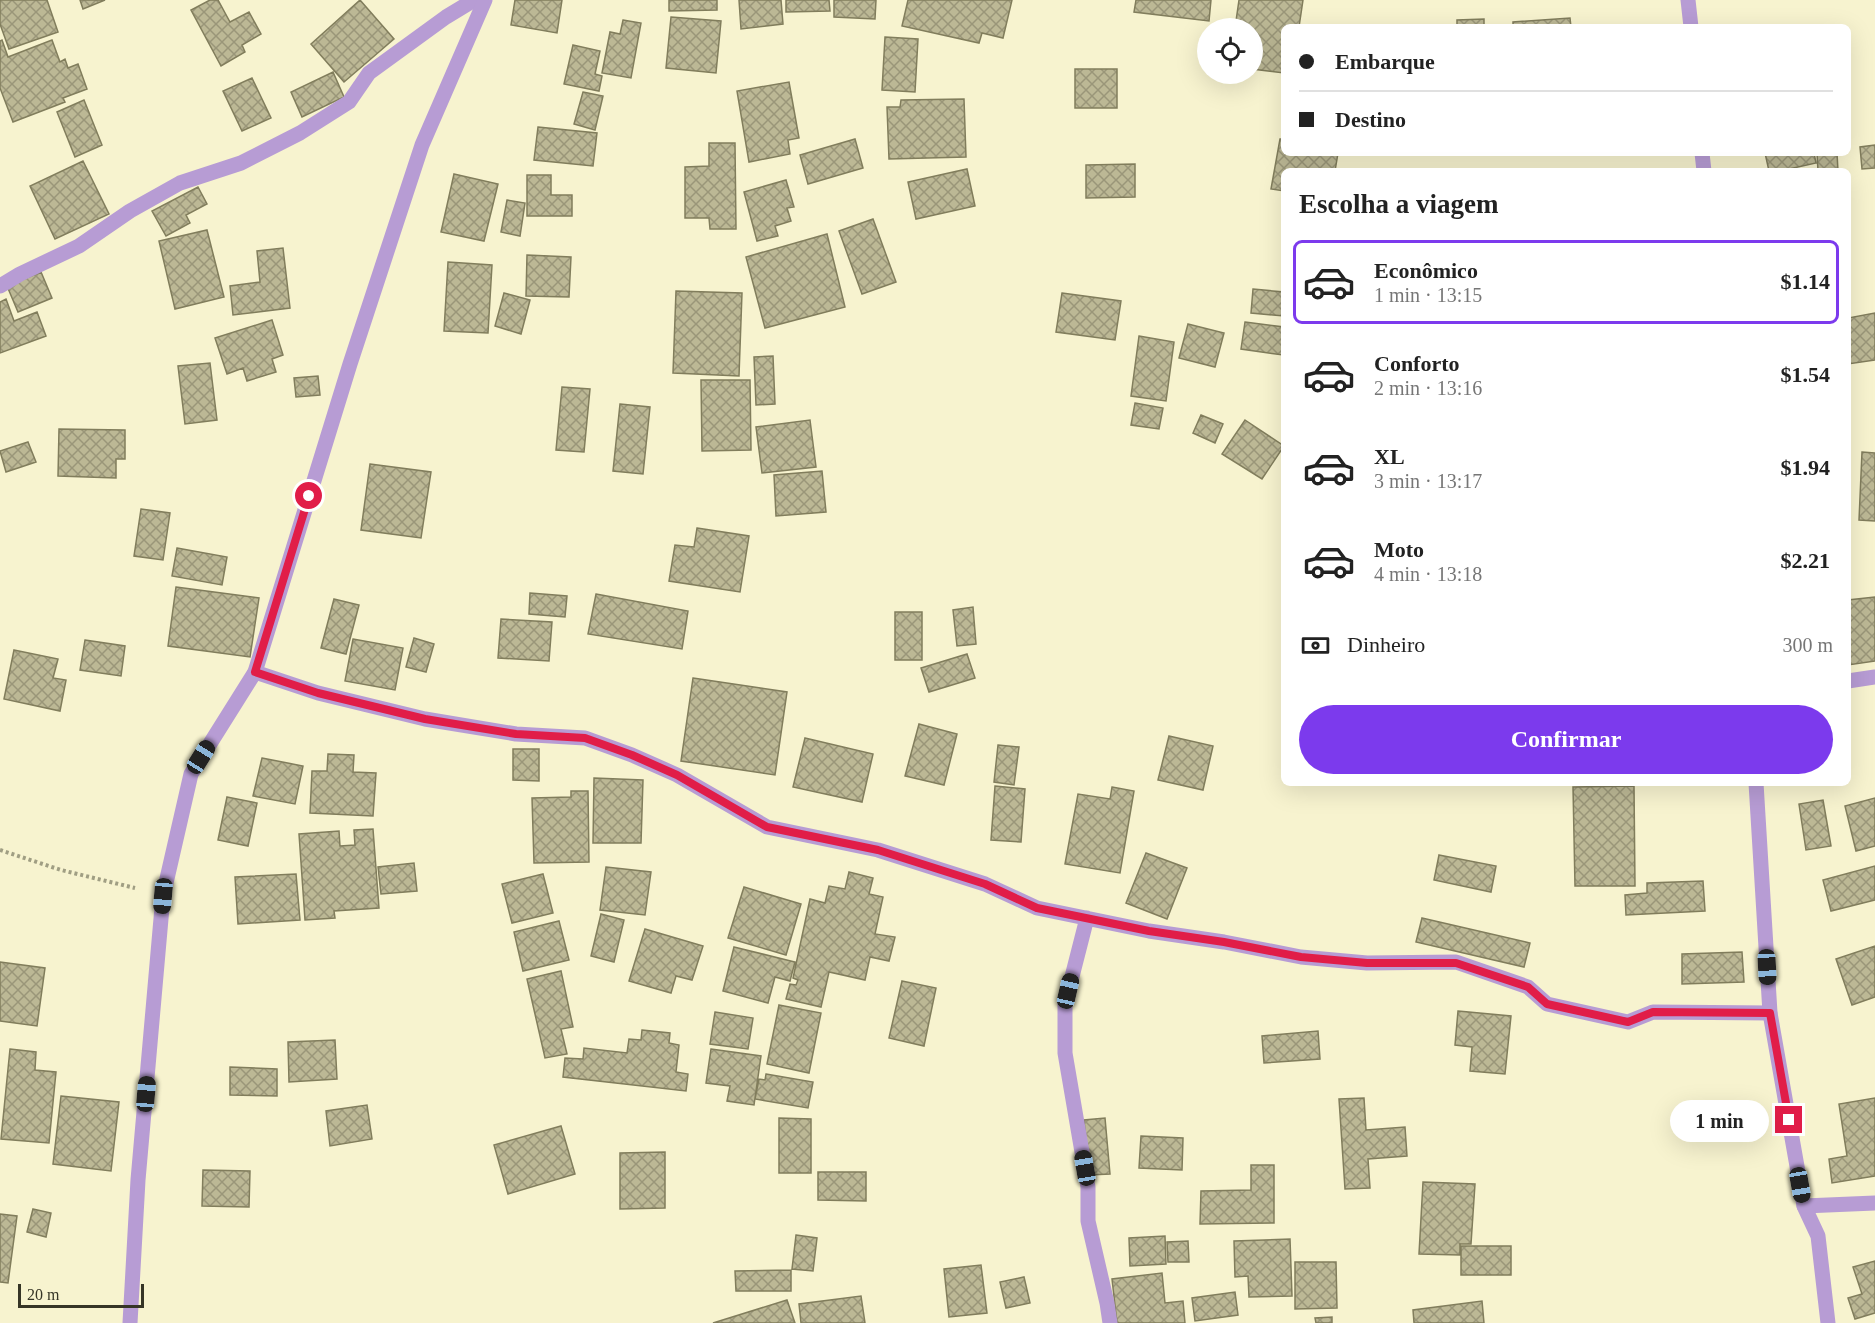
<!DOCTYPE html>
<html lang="pt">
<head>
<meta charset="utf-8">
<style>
  body { margin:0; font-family:Georgia,serif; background:#f6f6f6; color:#222; height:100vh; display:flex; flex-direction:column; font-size:22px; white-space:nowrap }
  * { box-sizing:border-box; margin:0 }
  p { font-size:20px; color:#767676 }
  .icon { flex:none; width:33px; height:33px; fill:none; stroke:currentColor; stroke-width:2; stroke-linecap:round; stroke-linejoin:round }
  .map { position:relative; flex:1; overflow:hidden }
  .side { position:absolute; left:1281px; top:168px; width:570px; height:618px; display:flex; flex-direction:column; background:#fff; border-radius:9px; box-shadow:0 6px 24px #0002 }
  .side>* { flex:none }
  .top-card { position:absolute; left:1281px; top:24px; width:570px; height:132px; border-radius:9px; box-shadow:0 6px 24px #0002; display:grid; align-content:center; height:132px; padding:0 18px; background:#fff }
  .controls { position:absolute; left:1197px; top:18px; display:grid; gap:12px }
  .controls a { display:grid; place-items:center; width:66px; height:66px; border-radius:50%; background:#fff; box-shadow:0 6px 24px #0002; font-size:30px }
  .scale { position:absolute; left:18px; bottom:15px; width:126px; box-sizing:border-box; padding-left:6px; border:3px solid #363526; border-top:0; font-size:16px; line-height:21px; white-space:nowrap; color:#363526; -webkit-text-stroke:4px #f7f3cf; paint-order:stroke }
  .end { position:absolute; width:27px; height:27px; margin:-14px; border:8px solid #e11d48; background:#fff; box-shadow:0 0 0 3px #fff }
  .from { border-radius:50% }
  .bubble { position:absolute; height:42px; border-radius:21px; background:#fff; box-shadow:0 6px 24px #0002; font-size:20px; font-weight:800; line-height:42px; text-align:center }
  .car { position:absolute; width:18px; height:36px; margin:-18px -9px; border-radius:8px; box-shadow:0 0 4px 2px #0007; background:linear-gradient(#222 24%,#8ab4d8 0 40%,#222 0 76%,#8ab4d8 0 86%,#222 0) }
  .top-card b { display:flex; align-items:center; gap:21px; height:57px; font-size:22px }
  .top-card b+b { border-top:2px solid #e0e0e0 }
  .top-card i { width:15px; height:15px; background:#222 }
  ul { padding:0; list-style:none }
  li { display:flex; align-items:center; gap:18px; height:84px; margin:0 12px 9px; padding:0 6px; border:3px solid transparent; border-radius:9px }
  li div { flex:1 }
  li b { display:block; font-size:22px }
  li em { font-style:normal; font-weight:800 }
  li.active { border-color:#7c3aed }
  li>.icon { width:54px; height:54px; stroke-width:1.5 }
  h2 { padding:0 18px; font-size:27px; line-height:72px }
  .pay { display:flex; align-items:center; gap:15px; height:66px; padding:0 18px; font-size:22px }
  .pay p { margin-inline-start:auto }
  .action { display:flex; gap:12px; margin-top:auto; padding:12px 18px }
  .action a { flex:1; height:69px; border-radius:36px; background:#7c3aed; color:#fff; font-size:24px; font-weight:800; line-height:69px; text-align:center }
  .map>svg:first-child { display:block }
  .building { fill:url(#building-cross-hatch); stroke:#817d5c; stroke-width:1.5 }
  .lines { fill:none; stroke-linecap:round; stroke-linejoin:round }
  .path { stroke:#a09e83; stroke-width:4; stroke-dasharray:3 3; stroke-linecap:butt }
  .service { stroke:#b79cd4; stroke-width:15 }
  .minor { stroke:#b79cd4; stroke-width:15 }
  .route { stroke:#e11d48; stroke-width:8 }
</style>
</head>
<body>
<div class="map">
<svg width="1875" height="1323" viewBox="0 0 1875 1323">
  <defs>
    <pattern id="building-cross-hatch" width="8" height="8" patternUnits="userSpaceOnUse" patternTransform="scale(1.5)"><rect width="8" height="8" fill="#bcb895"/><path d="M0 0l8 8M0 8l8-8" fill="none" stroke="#9a9679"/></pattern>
  </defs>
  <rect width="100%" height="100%" fill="#f7f3cf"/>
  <path class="building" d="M0,0H47L58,32L9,49L0,24Z
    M80,0H105L83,9Z
    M210,0H218L230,22L249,12L261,34L242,45L245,52L221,66L191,10Z
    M360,0L394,39L344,82L311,44Z
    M515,0H562L557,33L511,25Z
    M669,0H717V10L669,11Z
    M739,0H781L783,24L741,29Z
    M786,0H829L830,11L786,12Z
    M834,0H876L875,19L834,17Z
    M908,0H1012L1003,38L982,33L979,43L902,26Z
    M1136,0H1211L1209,21L1134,12Z
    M1239,0H1303L1299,27H1284V73L1252,69V28H1235Z
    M671,17L721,21L716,73L666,68Z
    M1570,18L1571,27H1513V22Z
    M1484,19V27H1457V20Z
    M623,20L641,23L631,78L602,73L610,32L620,34Z
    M885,37L918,39L915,92L882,90Z
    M2,40L8,57L52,40L60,62L65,59L68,68L78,64L87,89L63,98L65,102L13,122L0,88V41Z
    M573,45L600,51L595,74L602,76L599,91L564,84Z
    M1075,69H1117V108H1075Z
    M333,72L344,97L302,117L291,92Z
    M252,78L271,118L242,131L223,91Z
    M789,82L799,138L788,140L790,154L749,162L737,91Z
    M583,92L603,96L595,130L574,124Z
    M964,99L966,157L889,159L887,107H900L901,100Z
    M84,100L102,145L75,157L57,112Z
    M538,127L597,133L593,166L534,160Z
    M855,139L863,168L808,184L800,155Z
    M1280,139H1284V153H1338L1335,171H1284V191L1271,189Z
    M709,143H735L736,229H710L709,218H685V167L709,166Z
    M1875,145V168L1862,169L1860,147Z
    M1765,153H1814L1816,163L1780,171H1769Z
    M1817,153H1837L1838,171H1818Z
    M83,161L109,214L55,239L30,186Z
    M1135,164V197L1086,198V165Z
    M967,169L975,206L916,219L908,182Z
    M454,174L498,184L484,241L441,232Z
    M527,175H551V195H572V216H527Z
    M786,180L794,207L787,208L791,221L775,226L778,236L757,241L744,192Z
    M198,187L207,204L186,215L190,223L166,236L152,211Z
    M507,200L525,203L520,236L501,232Z
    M873,219L896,282L862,294L839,231Z
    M207,230L224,297L175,309L159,241Z
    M827,234L845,307L765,328L746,257Z
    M283,248L290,308L233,315L230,286L260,282L257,251Z
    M527,255L571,257L569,297L526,296Z
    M448,262L492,265L488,333L444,331Z
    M41,272L52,298L18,312L7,286Z
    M1253,289L1284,292V316L1251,313Z
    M676,291L742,293L739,376L673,373Z
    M504,293L530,300L521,334L495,326Z
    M1062,293L1121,301L1115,340L1056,332Z
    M6,299L14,321L37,312L46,336L0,353V302Z
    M1875,313V360L1848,364V318Z
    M272,320L283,355L272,359L276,372L247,381L243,368L227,374L215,338Z
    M1245,322L1284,327L1283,355L1241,349Z
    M1188,324L1224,333L1215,367L1179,358Z
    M1139,336L1174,342L1166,401L1131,396Z
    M773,356L775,404L756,405L754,357Z
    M210,363L217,420L185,424L178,366Z
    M318,376L320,395L296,397L294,378Z
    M701,380H750L751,450L702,451Z
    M562,387L590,389L584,452L556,450Z
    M1135,403L1163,408L1159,429L1131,425Z
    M620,404L650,407L643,474L613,471Z
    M1201,415L1223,424L1215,443L1193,433Z
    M810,420L816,467L762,473L756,427Z
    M1245,420L1284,446L1262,479L1222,454Z
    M59,429L125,430V459H116V478L58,476Z
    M28,442L36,462L6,472L0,451Z
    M1862,452L1875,453V521L1859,520Z
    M370,464L431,472L421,538L361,530Z
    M822,471L826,512L776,516L774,475Z
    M141,509L170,513L163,560L134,556Z
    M697,528L749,536L740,592L669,581L675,545L694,547Z
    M177,548L227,557L222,585L172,576Z
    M176,587L259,598L250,657L168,646Z
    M530,593L567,596L565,617L529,614Z
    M596,594L688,611L682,649L588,634Z
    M1875,597V661L1848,665V600Z
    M334,599L359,605L346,654L321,648Z
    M973,607L976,644L957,646L953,610Z
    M895,612H922V660H895Z
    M501,619L552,622L549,661L498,658Z
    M414,638L434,644L426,672L406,667Z
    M353,639L403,648L395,690L345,681Z
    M85,640L125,646L121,676L80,670Z
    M14,650L58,659L53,678L66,680L60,711L4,699Z
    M967,654L975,678L929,692L921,668Z
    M693,678L787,692L775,775L681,761Z
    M919,724L957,734L944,785L905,776Z
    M1169,736L1213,746L1203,790L1158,780Z
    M805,738L873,754L862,802L793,787Z
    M998,745L1019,747L1014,785L994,782Z
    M513,749H539V781L513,780Z
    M328,754L354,755L353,772L376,773L373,816L310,813L312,771H327Z
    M262,758L303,766L295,804L253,796Z
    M594,778L643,780L641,843H593Z
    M995,786L1025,789L1021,842L991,840Z
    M1634,786L1635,886H1575L1573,787Z
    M1112,787L1134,791L1120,873L1065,864L1078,794L1110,799Z
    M571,791H588L589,862L534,863L532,798L571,797Z
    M227,797L257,803L248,846L218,840Z
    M1875,798V846L1856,851L1845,806Z
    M1823,800L1831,846L1806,850L1799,804Z
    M373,829L379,908L334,911L335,918L305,920L299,834L339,831L340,846L355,845L354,830Z
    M1146,853L1187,868L1167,919L1126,903Z
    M1439,855L1496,866L1491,892L1434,880Z
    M414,863L417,891L381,894L378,867Z
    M1875,866V900L1831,911L1823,880Z
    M606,867L651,872L645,915L600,910Z
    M849,872L873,878L869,894L883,897L875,934L895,937L889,961L870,957L865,980L829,972L821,1007L786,999L790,984L796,985L798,980L793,978L810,899L825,903L829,886L845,889Z
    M296,874L300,920L238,924L235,877Z
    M543,874L553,913L512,923L502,884Z
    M1703,881L1705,911L1626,915L1625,895L1647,893V883Z
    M744,887L801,904L786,955L728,938Z
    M601,914L624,920L614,962L591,956Z
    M1422,918L1530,943L1524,967L1416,942Z
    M559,921L569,960L523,971L514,932Z
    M645,929L703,946L692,980L676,976L671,993L629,981Z
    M1875,946V997L1852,1005L1836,959Z
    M734,947L795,962L790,981L775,977L768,1003L723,991Z
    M1742,952L1744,982L1682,984V954Z
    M0,962L45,968L37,1026L0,1021Z
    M561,971L573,1027L561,1029L567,1054L545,1058L527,979Z
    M902,981L936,988L924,1046L889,1038Z
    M779,1005L821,1013L809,1073L767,1064Z
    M1458,1011L1511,1016L1505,1074L1470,1071L1472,1047L1455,1045Z
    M715,1012L753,1018L748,1049L710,1044Z
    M642,1030L670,1033L669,1043L679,1045L676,1072L688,1074L686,1091L563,1077L565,1058L583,1059L584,1048L627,1053L629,1039L641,1040Z
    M1318,1031L1320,1059L1264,1063L1262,1036Z
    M335,1040L337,1079L289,1082L288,1042Z
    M10,1049L36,1052L35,1070L56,1072L49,1143L1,1139Z
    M711,1049L761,1056L754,1105L727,1101L730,1086L706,1083Z
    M230,1067L277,1069V1096L230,1095Z
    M766,1074L813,1082L808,1108L755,1099L759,1079L765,1080Z
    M61,1096L119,1102L111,1171L53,1164Z
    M1364,1098L1366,1130L1405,1127L1407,1156L1368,1159L1370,1188L1345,1189L1339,1099Z
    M1875,1098V1176L1832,1183L1829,1159L1847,1156L1839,1104Z
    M367,1105L372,1139L330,1146L326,1111Z
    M779,1118L811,1119V1173H779Z
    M1105,1118L1110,1174L1089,1175L1084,1120Z
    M561,1126L575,1174L508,1194L494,1145Z
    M1141,1136L1183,1138L1182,1170L1139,1168Z
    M665,1152V1208L620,1209V1153Z
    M1251,1165H1274V1223L1200,1224L1201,1191L1251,1190Z
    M203,1170L250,1171L249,1207L202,1206Z
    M818,1172H866V1201L818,1200Z
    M1423,1182L1475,1184L1471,1244H1460V1255L1419,1254Z
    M33,1209L51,1213L46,1237L27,1232Z
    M0,1214L17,1216L8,1283L0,1282Z
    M796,1235L817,1238L813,1271L792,1269Z
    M1165,1236L1166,1264L1130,1266L1129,1238Z
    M1290,1239L1292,1296L1249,1297L1248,1276L1235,1277L1234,1241Z
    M1188,1241L1189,1262H1168L1167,1242Z
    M1461,1246H1511V1275H1461Z
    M1875,1261V1313L1855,1319L1848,1298L1862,1294L1853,1267Z
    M1295,1262H1336L1337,1308L1295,1309Z
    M981,1265L987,1313L949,1317L944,1269Z
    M791,1270V1291H736L735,1271Z
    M1162,1273L1165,1303L1183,1301L1185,1323H1117L1112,1279Z
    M1024,1277L1030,1303L1006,1308L1000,1282Z
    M1235,1292L1238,1315L1195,1321L1192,1298Z
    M861,1296L865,1323H801L799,1304Z
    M787,1300L795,1323H713Z
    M1482,1301L1484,1323H1414L1413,1310Z
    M1332,1317V1323H1316L1315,1318Z"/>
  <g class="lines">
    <path class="path" d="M0,850L61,870L135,888"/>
    <path class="service" d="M0,286L20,274L79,246L130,211L180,183L241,163L300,133L349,102L369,73L446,17L474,0
      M255,672L318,693L425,719L516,734L585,738L632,755L677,775L767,827L878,850L985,884L1037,908L1149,931L1224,942L1301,957L1367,963L1456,962L1528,987L1547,1004L1628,1022L1653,1012L1770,1013
      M1848,681L1875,677
      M1087,918L1065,1004V1053L1088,1187V1221L1107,1303L1110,1323
      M1804,1206L1875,1203"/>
    <path class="minor" d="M1688,0L1691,27
      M1702,153L1704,171
      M1756,783L1770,1013L1804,1206L1818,1236L1828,1323
      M130,1323L138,1180L163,896L191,774L255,672L350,364L422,145L485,0"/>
  </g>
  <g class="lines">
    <path class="route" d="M309,496L255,672L318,693L425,719L516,734L585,738L632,755L677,775L767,827L878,850L985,884L1037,908L1149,931L1224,942L1301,957L1367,963H1456L1528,987L1547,1004L1628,1022L1653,1012L1770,1013L1789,1120"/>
  </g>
</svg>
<div class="controls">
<a><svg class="icon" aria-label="locate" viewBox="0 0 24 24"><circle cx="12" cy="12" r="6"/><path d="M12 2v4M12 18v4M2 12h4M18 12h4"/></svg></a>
</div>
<div class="scale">20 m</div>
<i class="end from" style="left:309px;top:496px"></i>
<i class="end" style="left:1789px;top:1120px"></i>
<div class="bubble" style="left:1670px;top:1100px;width:99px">1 min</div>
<i class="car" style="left:201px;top:757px;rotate:32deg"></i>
<i class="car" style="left:163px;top:896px;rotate:185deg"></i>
<i class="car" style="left:1767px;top:967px;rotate:177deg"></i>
<i class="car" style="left:1068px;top:991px;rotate:13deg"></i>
<i class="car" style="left:146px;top:1094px;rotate:5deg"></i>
<i class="car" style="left:1085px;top:1168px;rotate:350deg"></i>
<i class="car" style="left:1800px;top:1185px;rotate:170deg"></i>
<div class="top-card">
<b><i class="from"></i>Embarque</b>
<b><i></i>Destino</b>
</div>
<section class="side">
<h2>Escolha a viagem</h2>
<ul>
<li class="active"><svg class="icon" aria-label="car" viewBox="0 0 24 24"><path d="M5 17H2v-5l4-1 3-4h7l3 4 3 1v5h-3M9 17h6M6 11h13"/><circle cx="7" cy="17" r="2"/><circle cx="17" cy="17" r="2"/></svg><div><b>Econômico</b><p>1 min · 13:15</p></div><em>$1.14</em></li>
<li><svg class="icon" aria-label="car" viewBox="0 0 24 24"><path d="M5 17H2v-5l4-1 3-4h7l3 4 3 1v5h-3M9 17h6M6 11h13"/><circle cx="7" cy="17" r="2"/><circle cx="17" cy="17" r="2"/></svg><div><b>Conforto</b><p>2 min · 13:16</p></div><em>$1.54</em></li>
<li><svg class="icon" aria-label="car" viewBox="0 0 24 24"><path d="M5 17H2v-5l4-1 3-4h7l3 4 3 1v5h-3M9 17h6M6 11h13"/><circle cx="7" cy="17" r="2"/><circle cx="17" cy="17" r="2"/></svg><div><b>XL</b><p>3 min · 13:17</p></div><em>$1.94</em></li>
<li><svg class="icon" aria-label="car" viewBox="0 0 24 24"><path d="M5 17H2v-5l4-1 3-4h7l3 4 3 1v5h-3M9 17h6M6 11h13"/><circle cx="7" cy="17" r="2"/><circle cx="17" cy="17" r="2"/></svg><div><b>Moto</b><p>4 min · 13:18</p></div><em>$2.21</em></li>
</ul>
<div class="pay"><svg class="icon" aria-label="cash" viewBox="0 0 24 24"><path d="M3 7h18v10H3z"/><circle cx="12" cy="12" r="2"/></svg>Dinheiro<p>300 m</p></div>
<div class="action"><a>Confirmar</a></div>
</section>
</div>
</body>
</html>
